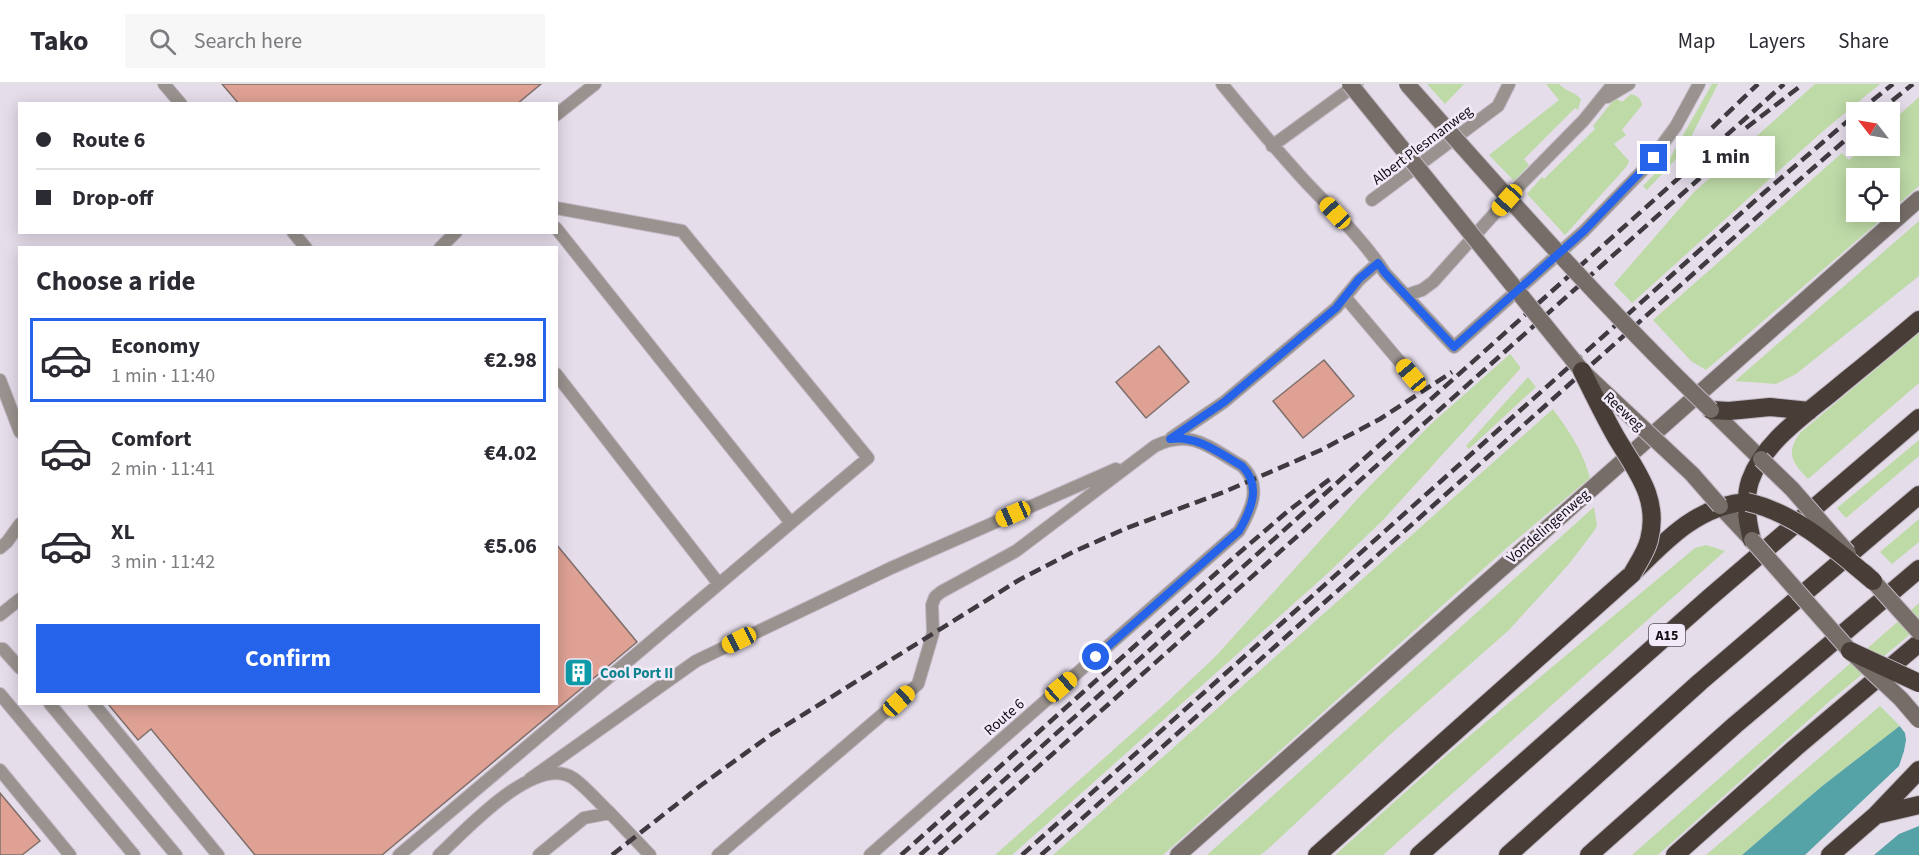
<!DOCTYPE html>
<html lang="en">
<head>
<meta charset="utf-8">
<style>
  body { margin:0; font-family:"Source Sans 3",sans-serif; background:#f7f7f7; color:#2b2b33; height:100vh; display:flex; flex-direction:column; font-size:22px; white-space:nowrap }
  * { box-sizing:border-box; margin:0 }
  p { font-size:20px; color:#7c7c81 }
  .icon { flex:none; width:33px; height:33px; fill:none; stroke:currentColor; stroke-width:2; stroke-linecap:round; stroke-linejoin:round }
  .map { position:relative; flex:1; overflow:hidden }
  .sheet { position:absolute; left:18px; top:162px; width:540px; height:459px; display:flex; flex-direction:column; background:#fff; border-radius:0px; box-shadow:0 3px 15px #0003 }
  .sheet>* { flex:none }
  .guide { position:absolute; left:18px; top:18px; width:540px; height:132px; border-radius:0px; box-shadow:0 3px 15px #0003; display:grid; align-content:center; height:132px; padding:0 18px; background:#fff }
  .needle { width:39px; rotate:301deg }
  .controls { position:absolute; left:1846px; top:18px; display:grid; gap:12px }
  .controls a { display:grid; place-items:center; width:54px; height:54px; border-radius:0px; background:#fff; box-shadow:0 3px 15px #0003; font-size:30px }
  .end { position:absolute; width:27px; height:27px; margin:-14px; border:8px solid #2563eb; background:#fff; box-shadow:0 0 0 3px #fff }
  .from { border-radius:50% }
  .bubble { position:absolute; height:42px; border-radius:0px; background:#fff; box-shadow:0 3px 15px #0003; font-size:20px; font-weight:700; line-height:42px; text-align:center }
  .car { position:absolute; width:18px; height:36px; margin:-18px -9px; border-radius:8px; box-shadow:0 0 4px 2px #0007; background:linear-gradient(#f5c518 24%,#345 0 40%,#f5c518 0 76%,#345 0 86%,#f5c518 0) }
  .guide b { display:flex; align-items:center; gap:21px; height:57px; font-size:22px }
  .guide b+b { border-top:2px solid #e1e1e2 }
  .guide i { width:15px; height:15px; background:#2b2b33 }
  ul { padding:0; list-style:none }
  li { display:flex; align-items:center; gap:18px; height:84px; margin:0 12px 9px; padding:0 6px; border:3px solid transparent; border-radius:0px }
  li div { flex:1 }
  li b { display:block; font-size:22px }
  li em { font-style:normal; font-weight:700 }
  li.active { border-color:#2563eb }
  li>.icon { width:54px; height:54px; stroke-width:1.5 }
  h2 { padding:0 18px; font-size:27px; line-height:72px }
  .cta { display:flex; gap:12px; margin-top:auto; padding:12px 18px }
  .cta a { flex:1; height:69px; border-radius:0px; background:#2563eb; color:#fff; font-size:24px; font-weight:700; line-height:69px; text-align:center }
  header { display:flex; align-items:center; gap:36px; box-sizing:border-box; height:84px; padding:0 30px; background:#fff; border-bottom:2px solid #e1e1e2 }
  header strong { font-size:28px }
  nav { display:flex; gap:33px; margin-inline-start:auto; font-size:21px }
  .search { width:420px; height:54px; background:#f7f7f7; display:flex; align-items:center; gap:15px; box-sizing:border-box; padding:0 21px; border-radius:0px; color:#7c7c81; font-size:22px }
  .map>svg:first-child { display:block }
  .green { fill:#bedaa7 }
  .water { fill:#56a3a7 }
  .pier { fill:#e5ddea }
  .building { fill:#dfa194; stroke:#7f6f6c; stroke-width:1.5 }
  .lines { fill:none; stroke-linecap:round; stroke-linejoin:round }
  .service-casing { stroke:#bfb8c3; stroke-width:14 }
  .secondary-casing { stroke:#bfb8c3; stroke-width:18 }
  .motorway-casing { stroke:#bfb8c3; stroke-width:20 }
  .service { stroke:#99928f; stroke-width:12 }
  .secondary { stroke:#776d68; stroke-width:16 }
  .motorway { stroke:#493d37; stroke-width:18 }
  .rail { stroke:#3e3a40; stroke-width:4.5; stroke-dasharray:12 6; stroke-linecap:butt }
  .secondary-bridge-casing { stroke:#bfb8c3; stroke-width:18; stroke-linecap:butt }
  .motorway-bridge-casing { stroke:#bfb8c3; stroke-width:20; stroke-linecap:butt }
  .secondary-bridge { stroke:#776d68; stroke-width:16 }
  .motorway-bridge { stroke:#493d37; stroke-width:18 }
  .route { stroke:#2563eb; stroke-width:8 }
  .labels { text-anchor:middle; stroke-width:5; stroke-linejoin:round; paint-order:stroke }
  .shield { fill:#f2eaf8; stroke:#545058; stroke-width:1.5 }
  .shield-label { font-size:14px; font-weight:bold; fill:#110e13 }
  .street-label { font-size:15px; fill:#110e13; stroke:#f2eaf8 }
  .culture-label { font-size:15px; font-weight:bold; fill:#0d838f; stroke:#f2eaf8; text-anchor:start }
</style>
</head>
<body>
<header>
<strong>Tako</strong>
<div class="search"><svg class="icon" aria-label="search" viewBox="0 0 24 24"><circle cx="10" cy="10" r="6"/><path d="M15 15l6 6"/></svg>Search here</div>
<nav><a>Map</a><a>Layers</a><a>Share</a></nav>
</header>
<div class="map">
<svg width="1919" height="771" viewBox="0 0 1919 771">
  <rect width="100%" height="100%" fill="#e5ddea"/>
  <path class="green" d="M1427,0H1464L1445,20Z
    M1546,0H1559C1567,8 1575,8 1581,15L1578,26L1575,24L1524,75L1529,81L1514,97L1489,71L1559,16Z
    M1712,0H1718L1691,53L1677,74L1647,106L1643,102L1670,74Z
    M1815,0H1880L1822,48L1632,219L1614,200L1694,108Z
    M1631,10C1638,12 1641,15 1642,21L1622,46L1626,51L1614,60L1629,77L1627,82L1565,151L1527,110L1542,93L1544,95L1595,45L1593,42L1615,14L1622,18Z
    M1919,13V102L1890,127V94H1857V128H1890L1706,286L1691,277L1653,236L1842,69L1849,76L1864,62H1890V39Z
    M1919,137V192L1796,290L1776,300L1735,297Z
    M1919,249V299L1808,395C1792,379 1785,368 1801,348Z
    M1510,270L1521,284L1383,436L1328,489L1012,771H995L1166,619L1215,573L1363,409L1431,340Z
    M1528,293L1536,303L1469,365L1466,362Z
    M1553,325C1569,347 1583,367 1590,394L1510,461L1163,771H1053Z
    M1919,356V372L1846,434L1837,424Z
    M1594,423L1597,442L1594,447L1569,480L1509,546L1391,650L1268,765L1260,771H1207Z
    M1919,435V458L1892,480L1880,468Z
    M1706,461L1725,467L1383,771H1335L1449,669L1695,464Z
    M1919,519V543L1831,616L1658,771H1632Z
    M1880,622L1900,642L1821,703L1742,771H1706Z"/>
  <path class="water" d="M1919,627V771H1742L1821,703Z"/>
  <path class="pier" d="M1919,624V742L1899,750L1874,771H1805L1899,682L1904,667L1906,656L1905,649L1898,640Z"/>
  <path class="building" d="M222,0H541L517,20H239Z
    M1159,262L1189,298L1146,334L1116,298Z
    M1324,276L1354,312L1303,354L1273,317Z
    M556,460L637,558L382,771H255L151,645L138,656L108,620H556Z
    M0,709L40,757L22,771H0Z"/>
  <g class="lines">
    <defs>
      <path id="service" d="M164,0L181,20
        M1222,0C1248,32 1275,64 1303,95C1331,125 1363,155 1385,189L1454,263L1584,147L1646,83L1676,42L1699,0
        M1607,13L1629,0
        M556,31L595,0
        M1272,62L1357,0
        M1372,116L1498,22L1509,0
        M556,124L682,147L868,374L791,439
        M293,148L306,164
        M440,164L456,148
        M1407,211L1422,206L1433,198L1521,100L1584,36L1613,0
        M1345,213L1411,291
        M556,290L719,500
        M0,296L20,348
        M1171,354L1224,318L1336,224L1359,196L1378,179
        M0,464L7,458L20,440
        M0,531L20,515
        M0,565H3L20,584
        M0,610L134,771
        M50,620L176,771
        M94,620L218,771
        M0,686L70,771
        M530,695L696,577L891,484L1116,385
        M610,729L650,771
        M399,771L791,439L556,144
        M439,771C464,748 535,669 573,694C586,703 598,718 610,729L584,734L539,771
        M718,771L918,600L933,549L932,521L935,513L941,508L1016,467L1155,362C1192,344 1210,364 1242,382C1263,402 1251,426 1239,447L870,771"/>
      <path id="secondary" d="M1711,326L1761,375
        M1720,422L1752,456
        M1178,771L1919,115"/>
      <path id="motorway" d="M1711,326L1729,327L1770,323L1809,327
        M1752,456C1747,437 1744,416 1750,397C1764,357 1806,330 1837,304C1865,281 1892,259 1919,236
        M1876,731L1919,721
        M1317,771L1632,490C1665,457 1698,421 1747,418
        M1419,771L1709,514L1919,334
        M1508,771L1700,598L1919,411
        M1589,771L1735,641L1919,485
        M1675,771L1795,664L1919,559
        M1830,771L1876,731L1919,686"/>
    </defs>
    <use href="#service" class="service-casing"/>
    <use href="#secondary" class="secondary-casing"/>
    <use href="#motorway" class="motorway-casing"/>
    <use href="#service" class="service"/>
    <use href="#secondary" class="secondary"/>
    <use href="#motorway" class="motorway"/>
    <path class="rail" d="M1858,28L1893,0
      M1878,28L1913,0
      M1712,44L1758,0
      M1746,44L1803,0
      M612,771L700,702L772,650L1019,496L1073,468L1127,444L1224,408L1321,366L1380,335L1452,288
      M901,771L1232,475L1288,427L1334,392
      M920,771L1784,0
      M939,771L1700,94
      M1022,771L1766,107L1857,29
      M1041,771L1775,117L1857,46"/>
    <defs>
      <path id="secondary-bridge" d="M1350,0L1582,287L1692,390L1720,422
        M1407,0C1505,111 1604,223 1711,326
        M1761,375L1792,405L1848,469
        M1752,456L1850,567L1901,615L1919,636
        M1865,488L1919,548"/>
      <path id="motorway-bridge" d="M1582,287C1593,309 1604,332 1616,353C1636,387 1660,414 1649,456C1646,468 1638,479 1632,490
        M1747,418C1796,429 1835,465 1873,497
        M1850,567L1919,599"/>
    </defs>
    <use href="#secondary-bridge" class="secondary-bridge-casing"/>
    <use href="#motorway-bridge" class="motorway-bridge-casing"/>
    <use href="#secondary-bridge" class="secondary-bridge"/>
    <use href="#motorway-bridge" class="motorway-bridge"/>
  </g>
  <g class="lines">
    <path class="route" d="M1096,573L1239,447C1251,426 1262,402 1242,382C1219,369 1197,351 1170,355L1224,318L1336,224L1359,195L1378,179L1385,189L1454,263L1584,147L1654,74"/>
  </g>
  <defs>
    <symbol id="building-square" viewBox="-11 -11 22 22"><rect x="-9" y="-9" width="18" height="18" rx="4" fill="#0f9aa8" stroke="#f2eaf8"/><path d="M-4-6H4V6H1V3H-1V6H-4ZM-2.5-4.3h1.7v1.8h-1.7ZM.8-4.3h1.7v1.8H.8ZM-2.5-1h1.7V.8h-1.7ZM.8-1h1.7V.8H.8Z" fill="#fff"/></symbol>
  </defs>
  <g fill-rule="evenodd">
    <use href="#building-square" x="562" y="572" width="33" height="33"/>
  </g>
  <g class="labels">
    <rect class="shield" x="1649" y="540" width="36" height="22" rx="4.5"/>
    <g class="shield-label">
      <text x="1667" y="556">A15</text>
    </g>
    <g class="street-label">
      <text transform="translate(1422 61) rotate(-37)" y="5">Albert Plesmanweg</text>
      <text transform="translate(1624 327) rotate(43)" y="5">Reeweg</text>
      <text transform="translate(1548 442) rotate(-41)" y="5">Vondelingenweg</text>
      <text transform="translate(1004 633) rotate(-41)" y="5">Route 6</text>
    </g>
    <g class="culture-label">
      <text x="600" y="594">Cool Port II</text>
    </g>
  </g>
</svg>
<div class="controls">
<a><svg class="needle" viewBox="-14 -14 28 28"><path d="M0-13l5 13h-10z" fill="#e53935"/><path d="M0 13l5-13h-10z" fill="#7c7c81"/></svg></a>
<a><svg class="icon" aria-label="locate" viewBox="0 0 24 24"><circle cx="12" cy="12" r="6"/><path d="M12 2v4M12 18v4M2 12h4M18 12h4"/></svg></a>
</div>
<i class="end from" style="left:1096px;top:573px"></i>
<i class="end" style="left:1654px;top:74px"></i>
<div class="bubble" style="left:1676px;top:52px;width:99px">1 min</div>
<i class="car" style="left:1507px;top:116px;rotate:222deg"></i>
<i class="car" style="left:1335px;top:129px;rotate:317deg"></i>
<i class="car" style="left:1411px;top:291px;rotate:320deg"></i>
<i class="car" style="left:1013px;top:430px;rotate:246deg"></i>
<i class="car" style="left:739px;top:556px;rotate:244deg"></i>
<i class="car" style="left:1061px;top:603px;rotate:49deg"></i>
<i class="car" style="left:899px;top:617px;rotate:47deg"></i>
<div class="guide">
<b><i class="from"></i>Route 6</b>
<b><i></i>Drop-off</b>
</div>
<section class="sheet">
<h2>Choose a ride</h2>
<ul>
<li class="active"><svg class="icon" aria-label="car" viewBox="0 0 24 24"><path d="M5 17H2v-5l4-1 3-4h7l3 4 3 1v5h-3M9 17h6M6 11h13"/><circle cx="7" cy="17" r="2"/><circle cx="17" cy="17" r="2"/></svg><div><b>Economy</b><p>1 min · 11:40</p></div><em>€2.98</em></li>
<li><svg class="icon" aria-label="car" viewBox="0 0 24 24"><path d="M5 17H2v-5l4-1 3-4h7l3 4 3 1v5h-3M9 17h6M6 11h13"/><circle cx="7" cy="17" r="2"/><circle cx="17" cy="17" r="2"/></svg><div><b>Comfort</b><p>2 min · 11:41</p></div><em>€4.02</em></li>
<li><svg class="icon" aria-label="car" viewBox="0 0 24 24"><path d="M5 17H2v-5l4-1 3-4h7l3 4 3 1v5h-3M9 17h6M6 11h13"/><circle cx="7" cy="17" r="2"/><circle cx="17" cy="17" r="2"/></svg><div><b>XL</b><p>3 min · 11:42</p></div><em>€5.06</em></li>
</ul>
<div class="cta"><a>Confirm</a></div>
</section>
</div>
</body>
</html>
